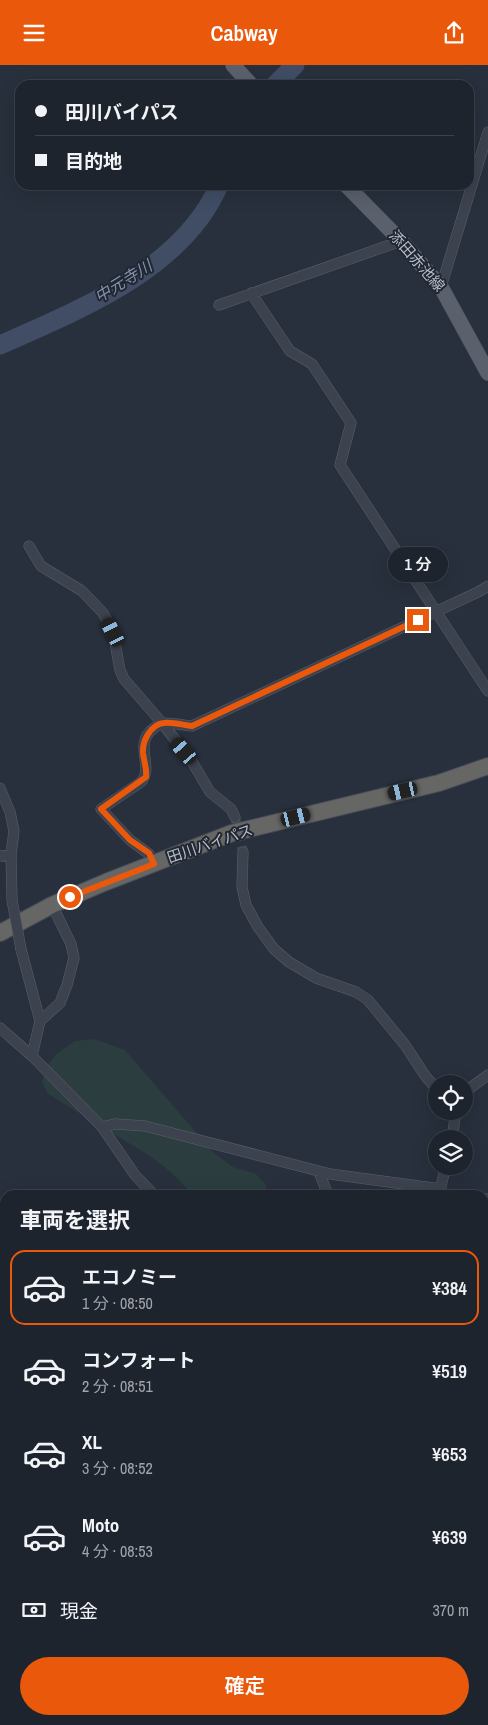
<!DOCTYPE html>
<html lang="ja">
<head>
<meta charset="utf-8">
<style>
  body { margin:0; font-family:"Archivo Narrow","Noto Sans JP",sans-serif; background:#2b303a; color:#f1f3f6; height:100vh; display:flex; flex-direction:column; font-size:19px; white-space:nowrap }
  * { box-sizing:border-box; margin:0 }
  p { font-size:16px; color:#a1a4aa }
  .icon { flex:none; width:28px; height:28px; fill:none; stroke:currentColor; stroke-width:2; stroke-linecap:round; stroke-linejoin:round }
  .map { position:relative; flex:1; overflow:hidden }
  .sheet { position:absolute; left:0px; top:1125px; width:489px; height:535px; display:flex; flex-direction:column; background:#1e242e; border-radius:15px 15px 0 0; box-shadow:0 5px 20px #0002,0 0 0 1px #3c414a }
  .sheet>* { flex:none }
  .hud { position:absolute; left:15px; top:15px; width:459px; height:110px; border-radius:15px; box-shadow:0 5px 20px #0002,0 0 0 1px #3c414a; display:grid; align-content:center; height:110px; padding:0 20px; background:#1e242e }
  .tools { position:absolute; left:428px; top:1010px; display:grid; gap:10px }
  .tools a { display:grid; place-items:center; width:45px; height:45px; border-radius:50%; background:#1e242e; box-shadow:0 5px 20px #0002,0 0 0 1px #3c414a; font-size:25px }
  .end { position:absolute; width:22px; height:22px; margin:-11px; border:6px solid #ea580c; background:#fff; box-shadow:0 0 0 2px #fff }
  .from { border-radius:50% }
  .bubble { position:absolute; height:35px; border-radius:18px; background:#1e242e; box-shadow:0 5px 20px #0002,0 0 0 1px #3c414a; font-size:16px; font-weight:600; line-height:35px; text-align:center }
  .car { position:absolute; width:15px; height:30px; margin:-15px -8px; border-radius:6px; box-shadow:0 0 4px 1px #0007; background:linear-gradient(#222 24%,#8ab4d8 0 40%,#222 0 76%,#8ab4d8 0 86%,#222 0) }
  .hud b { display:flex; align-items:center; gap:18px; height:48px; font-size:19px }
  .hud b+b { border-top:1px solid #3c414a }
  .hud i { width:12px; height:12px; background:#f1f3f6 }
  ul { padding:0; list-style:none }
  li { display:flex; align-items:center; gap:15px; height:75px; margin:0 10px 8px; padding:0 10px; border:2px solid transparent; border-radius:15px }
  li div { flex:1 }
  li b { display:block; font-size:19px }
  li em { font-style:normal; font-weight:600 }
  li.selected { border-color:#ea580c }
  li>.icon { width:45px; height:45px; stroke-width:1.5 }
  h2 { padding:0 20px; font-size:22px; line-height:60px }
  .pay { display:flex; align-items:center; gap:12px; height:55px; padding:0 20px; font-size:19px }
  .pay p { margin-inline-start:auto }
  .cta { display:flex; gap:10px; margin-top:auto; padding:10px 20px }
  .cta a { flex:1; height:58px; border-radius:30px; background:#ea580c; color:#fff; font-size:20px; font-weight:600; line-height:58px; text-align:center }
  header { display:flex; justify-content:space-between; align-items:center; height:65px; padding:0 20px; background:#ea580c; color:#fff; font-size:22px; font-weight:600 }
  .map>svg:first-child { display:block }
  .green { fill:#2b3d3f }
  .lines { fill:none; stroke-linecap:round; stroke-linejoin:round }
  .stream { stroke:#404d65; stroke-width:3 }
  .river { stroke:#404d65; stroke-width:19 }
  .minor-tunnel { stroke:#3e4552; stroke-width:10; stroke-dasharray:10 5; stroke-linecap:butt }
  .minor-casing { stroke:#5a606b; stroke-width:11 }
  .primary-casing { stroke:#454b57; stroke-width:16 }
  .trunk-casing { stroke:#474d58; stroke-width:18 }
  .minor { stroke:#3c424e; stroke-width:10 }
  .primary { stroke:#5a616d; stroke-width:15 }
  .trunk { stroke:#666664; stroke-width:16 }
  .minor-bridge-casing { stroke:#5a606b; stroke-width:11; stroke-linecap:butt }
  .minor-bridge { stroke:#3c424e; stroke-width:10 }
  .route { stroke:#ea580c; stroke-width:6 }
  .labels { text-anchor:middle; stroke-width:4; stroke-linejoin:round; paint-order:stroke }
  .street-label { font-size:15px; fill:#b8bec8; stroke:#212733 }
  .water-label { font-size:16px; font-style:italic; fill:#8393ac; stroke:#212733 }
</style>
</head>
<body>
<header><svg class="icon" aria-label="menu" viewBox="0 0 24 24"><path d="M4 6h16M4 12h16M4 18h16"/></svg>Cabway<svg class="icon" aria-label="share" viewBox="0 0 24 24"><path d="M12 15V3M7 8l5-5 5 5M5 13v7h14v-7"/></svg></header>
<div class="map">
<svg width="488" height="1660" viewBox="0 0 488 1660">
  <rect width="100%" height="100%" fill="#28303d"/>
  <path class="green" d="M95,974L125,985L214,1088L233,1102L256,1109L266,1120V1130H193L172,1108L150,1091L48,1029L42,1017L45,1004L56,989L75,976Z"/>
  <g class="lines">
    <path class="stream" d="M0,1255L5,1257
      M142,1655V1660"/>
    <path class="river" d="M275,20L295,0
      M0,280C79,245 183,204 219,120"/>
    <path class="minor-tunnel" d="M235,752L243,787"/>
    <defs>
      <path id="minor" d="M441,222L488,67
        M251,228L290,286L312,299L351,358L340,400L488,626
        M219,240L401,176
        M29,481L41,501L82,526L103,548L113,567L120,605L124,614L162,658L191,695L210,727L231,744L235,752
        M0,723L10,747L14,766L11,790L12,835
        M243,787L242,822L246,840L258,862L274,884L289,897L316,913L356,927L368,935L405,980L426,1012L436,1023
        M0,791L11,790
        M154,799L149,789L130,775L101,744L141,717C155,702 132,679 154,663C157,661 161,658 164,658C173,658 183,660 192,661L478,527L488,521
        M21,884L40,956L32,991
        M40,956L60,938L67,920L74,893L71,879L52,840
        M0,963L32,991L102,1062L135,1110L154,1130
        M464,1029L470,1023L488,1010
        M102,1062L116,1059L145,1061L330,1109L441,1124
        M452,1074L456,1046
        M319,1107L328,1130
        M439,1129L446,1101
        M484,1134H488
        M484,1260L488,1258
        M0,1420L5,1416
        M484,1568L488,1575
        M484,1618L488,1617
        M0,1628L5,1629
        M110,1655V1660
        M38,1660L41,1655"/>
      <path id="primary" d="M233,0L251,20
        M346,120L401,176L441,222L488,308"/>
      <path id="trunk" d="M0,868L52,840L106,817L232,768L439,718L488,701"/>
    </defs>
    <use href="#minor" class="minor-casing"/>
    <use href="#primary" class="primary-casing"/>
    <use href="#trunk" class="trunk-casing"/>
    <use href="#minor" class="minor"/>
    <use href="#primary" class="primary"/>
    <use href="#trunk" class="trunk"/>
    <defs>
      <path id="minor-bridge" d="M12,835L21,884"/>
    </defs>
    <use href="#minor-bridge" class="minor-bridge-casing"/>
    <use href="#minor-bridge" class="minor-bridge"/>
  </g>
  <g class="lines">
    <path class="route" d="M70,832L154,799L149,788L130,775L101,744L146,712C147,703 144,697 143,688C142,676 151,659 164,658C173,657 183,660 192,661L418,555"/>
  </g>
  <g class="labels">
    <g class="street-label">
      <text transform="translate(417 196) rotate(49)" y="5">添田赤池線</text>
      <text transform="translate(210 779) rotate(-19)" y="5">田川バイパス</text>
    </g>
    <g class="water-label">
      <text transform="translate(123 216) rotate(-32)" y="6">中元寺川</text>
    </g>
  </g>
</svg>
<div class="tools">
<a><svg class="icon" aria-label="locate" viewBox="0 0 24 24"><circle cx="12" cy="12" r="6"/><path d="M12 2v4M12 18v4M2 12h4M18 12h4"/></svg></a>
<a><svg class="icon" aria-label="layers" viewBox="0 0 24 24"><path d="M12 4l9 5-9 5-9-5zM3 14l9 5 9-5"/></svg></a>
</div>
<i class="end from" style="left:70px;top:832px"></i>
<i class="end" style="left:418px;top:555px"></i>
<div class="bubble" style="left:388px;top:482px;width:60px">1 分</div>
<i class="car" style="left:113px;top:567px;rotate:333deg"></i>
<i class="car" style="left:184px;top:686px;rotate:319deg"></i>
<i class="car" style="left:403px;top:726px;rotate:257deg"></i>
<i class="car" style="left:296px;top:752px;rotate:76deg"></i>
<div class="hud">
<b><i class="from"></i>田川バイパス</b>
<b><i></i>目的地</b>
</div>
<section class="sheet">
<h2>車両を選択</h2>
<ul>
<li class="selected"><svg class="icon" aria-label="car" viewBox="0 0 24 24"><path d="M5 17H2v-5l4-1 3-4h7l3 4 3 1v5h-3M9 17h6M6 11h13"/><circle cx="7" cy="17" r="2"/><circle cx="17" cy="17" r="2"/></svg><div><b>エコノミー</b><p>1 分 · 08:50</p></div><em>¥384</em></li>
<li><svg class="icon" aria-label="car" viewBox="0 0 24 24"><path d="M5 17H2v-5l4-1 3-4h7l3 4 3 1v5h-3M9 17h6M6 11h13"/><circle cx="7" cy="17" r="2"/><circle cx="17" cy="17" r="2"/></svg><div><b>コンフォート</b><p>2 分 · 08:51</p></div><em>¥519</em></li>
<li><svg class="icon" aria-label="car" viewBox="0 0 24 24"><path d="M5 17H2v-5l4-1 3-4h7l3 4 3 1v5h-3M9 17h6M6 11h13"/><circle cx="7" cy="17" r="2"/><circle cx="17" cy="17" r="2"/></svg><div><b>XL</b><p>3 分 · 08:52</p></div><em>¥653</em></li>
<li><svg class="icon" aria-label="car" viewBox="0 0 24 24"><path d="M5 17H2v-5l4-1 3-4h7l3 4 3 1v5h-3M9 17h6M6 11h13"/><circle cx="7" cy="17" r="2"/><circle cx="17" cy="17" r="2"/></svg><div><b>Moto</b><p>4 分 · 08:53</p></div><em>¥639</em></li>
</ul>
<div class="pay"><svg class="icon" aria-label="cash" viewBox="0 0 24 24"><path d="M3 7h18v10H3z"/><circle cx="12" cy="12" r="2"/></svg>現金<p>370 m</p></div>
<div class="cta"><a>確定</a></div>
</section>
</div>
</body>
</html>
